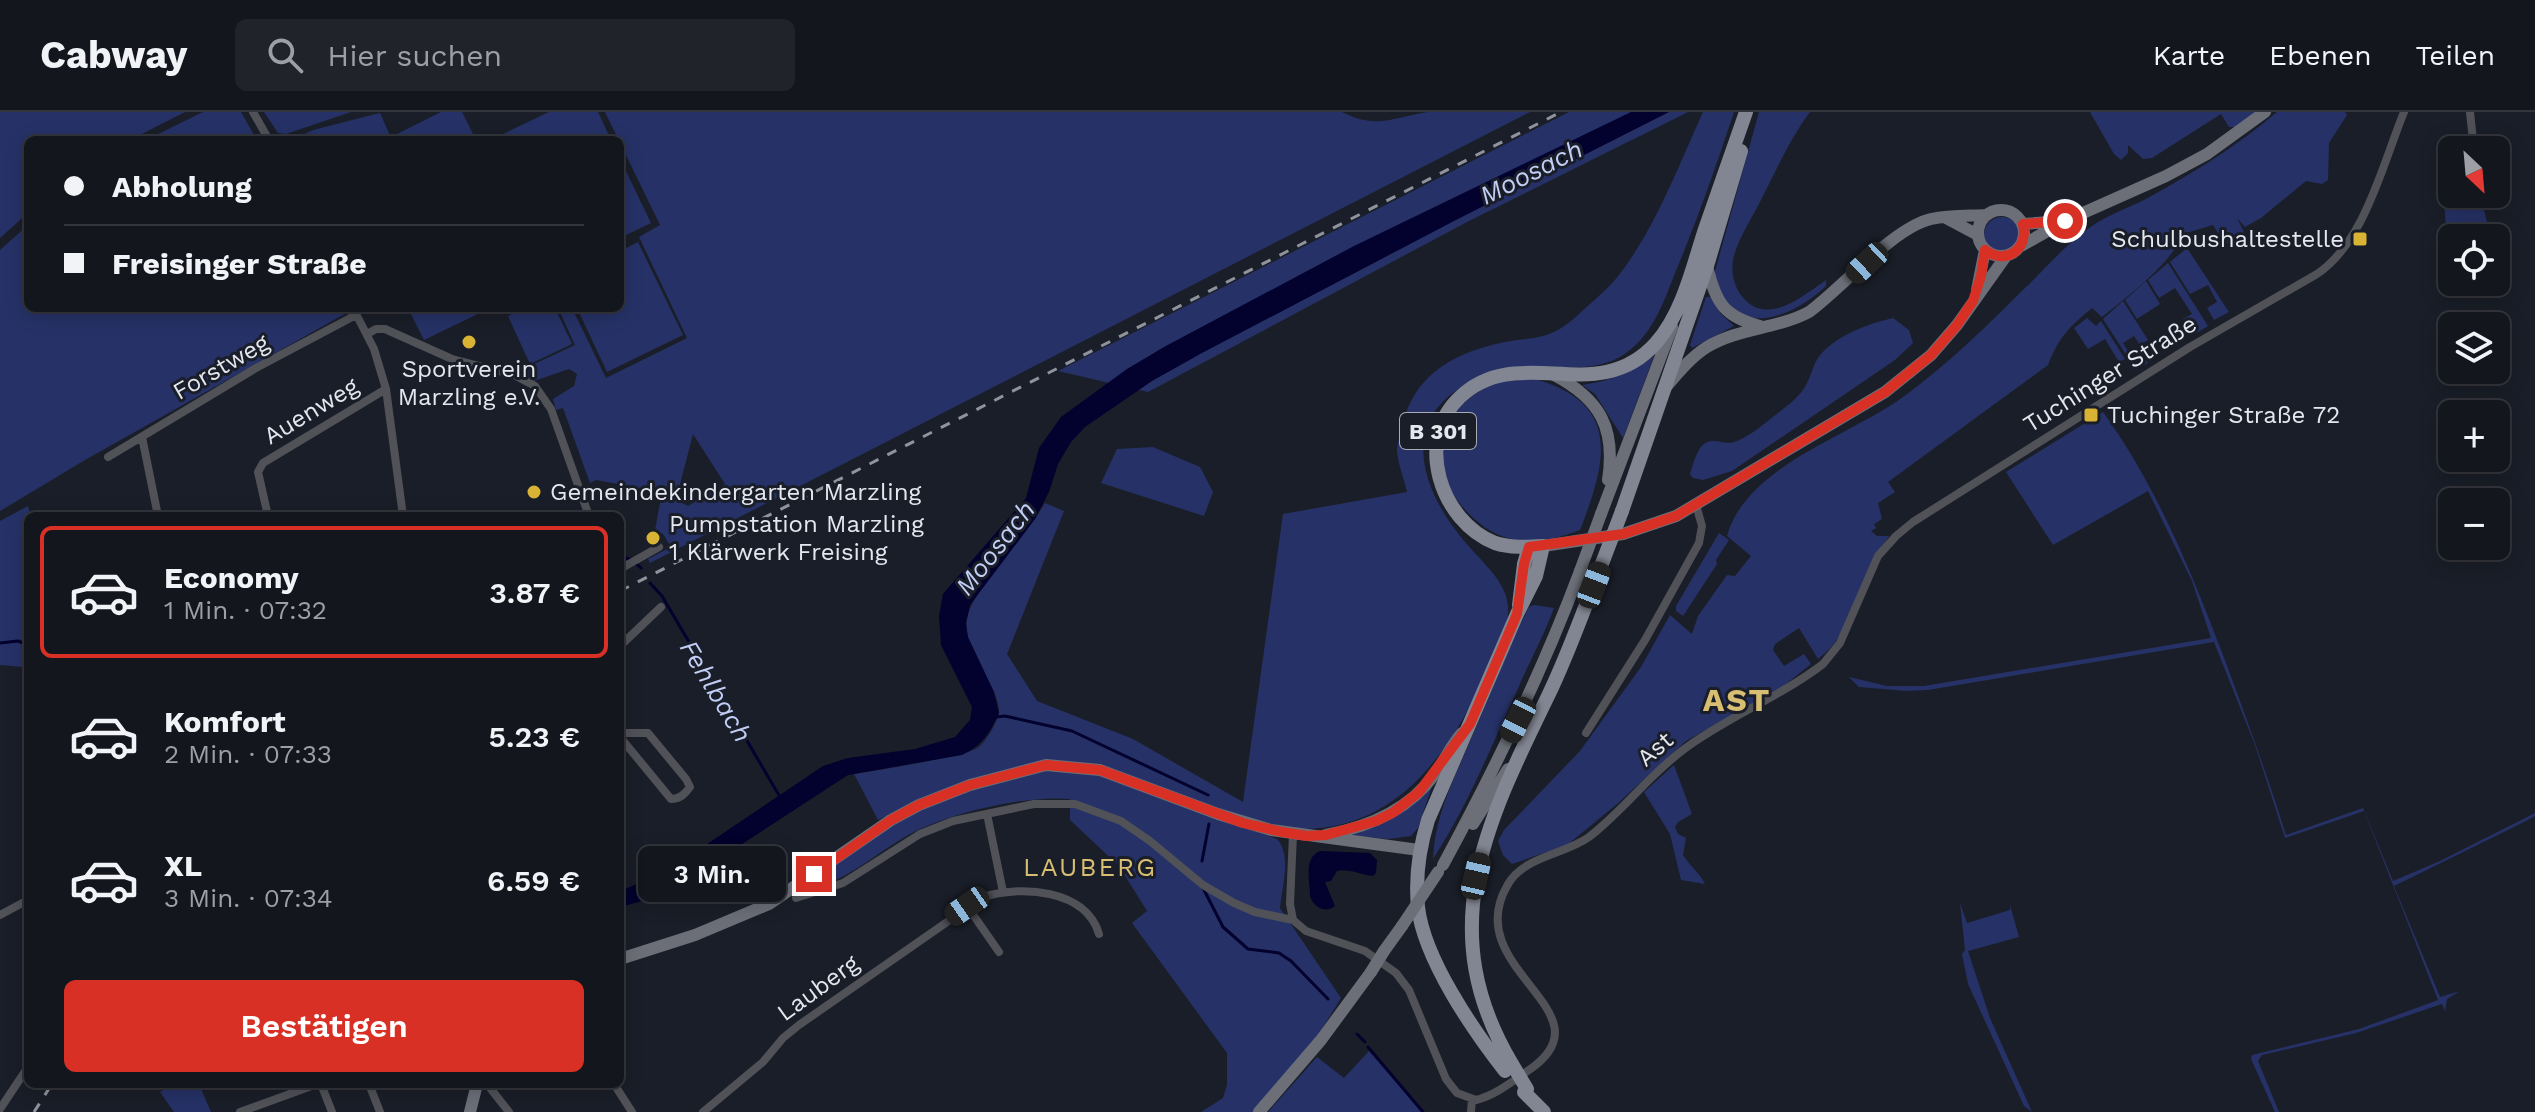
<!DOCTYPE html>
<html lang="de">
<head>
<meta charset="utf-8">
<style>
  body { margin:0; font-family:"Work Sans",sans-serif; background:#21232b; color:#f1f3f6; height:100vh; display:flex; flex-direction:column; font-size:30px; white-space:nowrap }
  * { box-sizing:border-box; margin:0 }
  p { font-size:26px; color:#9d9fa4 }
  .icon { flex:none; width:44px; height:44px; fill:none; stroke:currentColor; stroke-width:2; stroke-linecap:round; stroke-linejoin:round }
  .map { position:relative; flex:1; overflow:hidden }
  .details { position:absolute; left:24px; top:400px; width:600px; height:576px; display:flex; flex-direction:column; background:#14161e; border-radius:12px; box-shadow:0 4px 20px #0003,0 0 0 2px #33353c }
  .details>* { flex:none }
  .banner { position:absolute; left:24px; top:24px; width:600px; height:176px; border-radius:12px; box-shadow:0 4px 20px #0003,0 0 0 2px #33353c; display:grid; align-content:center; height:176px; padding:0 40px; background:#14161e }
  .needle { width:52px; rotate:154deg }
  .controls { position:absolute; left:2438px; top:24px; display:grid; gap:16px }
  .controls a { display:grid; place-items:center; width:72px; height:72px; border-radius:12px; background:#14161e; box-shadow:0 4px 20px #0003,0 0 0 2px #33353c; font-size:40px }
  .end { position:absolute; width:36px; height:36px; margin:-18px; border:10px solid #d93025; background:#fff; box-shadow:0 0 0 4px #fff }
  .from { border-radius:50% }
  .bubble { position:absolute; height:56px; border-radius:12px; background:#14161e; box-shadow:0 4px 20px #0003,0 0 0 2px #33353c; font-size:26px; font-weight:600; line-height:56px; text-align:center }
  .car { position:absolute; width:24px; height:48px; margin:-24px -12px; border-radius:10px; box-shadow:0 0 6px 2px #0007; background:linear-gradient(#222 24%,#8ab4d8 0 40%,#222 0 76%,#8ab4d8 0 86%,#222 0) }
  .banner b { display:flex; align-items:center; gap:28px; height:76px; font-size:30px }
  .banner b+b { border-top:2px solid #33353c }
  .banner i { width:20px; height:20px; background:#f1f3f6 }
  ul { padding:14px 0 0; list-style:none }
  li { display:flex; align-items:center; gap:24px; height:132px; margin:0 16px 12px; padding:0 24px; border:4px solid transparent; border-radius:12px }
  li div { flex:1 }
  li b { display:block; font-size:30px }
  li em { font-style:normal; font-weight:600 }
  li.selected { border-color:#d93025 }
  li>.icon { width:72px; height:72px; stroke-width:1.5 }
  .button { display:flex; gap:16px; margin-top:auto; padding:16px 40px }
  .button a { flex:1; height:92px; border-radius:12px; background:#d93025; color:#fff; font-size:32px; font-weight:600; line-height:92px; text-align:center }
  header { display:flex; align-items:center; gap:48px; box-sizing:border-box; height:112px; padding:0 40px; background:#14161e; border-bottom:2px solid #33353c }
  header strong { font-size:38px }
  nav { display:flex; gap:44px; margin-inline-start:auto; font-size:28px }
  .search { width:560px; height:72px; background:#21232b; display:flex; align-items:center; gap:20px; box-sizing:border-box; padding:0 28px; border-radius:12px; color:#9d9fa4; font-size:30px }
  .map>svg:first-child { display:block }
  .green { fill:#263267; fill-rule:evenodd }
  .water { fill:#03012d }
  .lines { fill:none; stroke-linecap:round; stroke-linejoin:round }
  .stream { stroke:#03012d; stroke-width:3 }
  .street { stroke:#505258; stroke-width:8 }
  .secondary { stroke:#6c6f78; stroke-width:12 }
  .primary { stroke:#828692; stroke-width:14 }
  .rail { stroke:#90939c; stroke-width:3; stroke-dasharray:10 10; stroke-linecap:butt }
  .secondary-bridge { stroke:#6c6f78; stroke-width:12 }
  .primary-bridge { stroke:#828692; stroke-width:14 }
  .route { stroke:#d93025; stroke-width:10 }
  .poi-dot { fill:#d9b334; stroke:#1a1e28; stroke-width:3 }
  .labels { text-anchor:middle; stroke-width:6; stroke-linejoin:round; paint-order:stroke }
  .shield { fill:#1a1e28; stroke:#a8abb3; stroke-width:2 }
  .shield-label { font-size:22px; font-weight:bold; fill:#e5e7ef }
  .poi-label { font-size:24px; fill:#e5e7ef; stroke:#1a1e28; text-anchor:start }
  .street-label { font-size:24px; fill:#e5e7ef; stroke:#1a1e28 }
  .water-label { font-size:26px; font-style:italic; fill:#c2cef5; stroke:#1a1e28 }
  .neighbourhood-label { font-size:26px; letter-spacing:2px; fill:#d8be72; stroke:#1a1e28 }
  .district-label { font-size:32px; font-weight:bold; letter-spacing:2px; fill:#d8be72; stroke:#1a1e28 }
</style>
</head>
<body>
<header>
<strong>Cabway</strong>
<div class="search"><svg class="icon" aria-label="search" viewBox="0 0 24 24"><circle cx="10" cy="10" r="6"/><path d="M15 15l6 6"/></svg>Hier suchen</div>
<nav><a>Karte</a><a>Ebenen</a><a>Teilen</a></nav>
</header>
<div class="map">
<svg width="2535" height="1000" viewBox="0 0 2535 1000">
  <rect width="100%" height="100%" fill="#1a1e28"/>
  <path class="green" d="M0,0H185L130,28H28V101L0,126Z
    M203,0H241L257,28H146Z
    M264,0H351L286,22L278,21Z
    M441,0H462L476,28H397L395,23Z
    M549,0H598L611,28H506L503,22Z
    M605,0H1342C1376,18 1395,5 1428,0C1458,0 1499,0 1530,0L650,451L648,447L671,435L663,422L655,418L662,380L596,368L590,371L563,296L556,298L553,287L574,274L577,262L569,257L534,269L515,261L575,233L558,196H572L606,266L687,226L639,125L660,113ZM693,322L725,372L688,394L676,388Z
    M1569,0H1688L1469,109L1148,280L1058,259Z
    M1703,0H1734C1717,52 1699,103 1678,154C1665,185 1655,221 1626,241C1594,265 1539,251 1502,257C1488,259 1474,266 1463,274C1450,282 1436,294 1430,308C1411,347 1436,395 1461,425C1476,445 1506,467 1508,494C1510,515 1495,539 1488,557C1447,650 1385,733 1273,714L1065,650L922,686L878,708L854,662C874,659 967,644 979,635C987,628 999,608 999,598C998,586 991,574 986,564C978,547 963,526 967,507C972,477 1027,423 1045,391L1064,399L1007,542L1037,589L1133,627L1243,690L1283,402L1407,380C1404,367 1398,352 1397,339C1397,331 1401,322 1402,315C1413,265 1450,243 1496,232C1535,223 1547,232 1580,201C1593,189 1608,177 1619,163C1656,115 1678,55 1703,0Z
    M1759,0H1810C1789,28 1775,61 1759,92C1750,109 1737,129 1733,148C1731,160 1734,174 1741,183C1765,216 1802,185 1826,168V174C1800,199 1751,225 1722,187C1718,180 1717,170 1714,163Z
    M2090,0H2257L2237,15H2229L2221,2L2152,46L2143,47L2128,33V41L2121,48L2114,42Z
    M2277,0H2345L2347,3L2329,31L2328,68L2322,72L2306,69L2261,106L2245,115L2237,106L2246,124L2239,129L2237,127L2225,132L2213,113L2183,122C2171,152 2127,185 2102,205L2092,196C2069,215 2059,225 2048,253L1888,370L1895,380L1878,391L1882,407L1874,412L1876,416L1871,419L1877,424H1889C1862,462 1856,519 1818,547L1799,516L1775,532L1773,538L1784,554L1804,542L1811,552L1782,575L1686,629L1617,692L1567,733L1512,752L1503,743L1498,729L1504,718L1580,639L1641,555L1670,503L1692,522L1698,504L1727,463L1735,464L1751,444L1727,424C1746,354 1850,324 1903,285C1947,253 1987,214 2025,176C2047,155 2066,132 2092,114C2108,103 2128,96 2146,87C2193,61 2236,35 2277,0Z
    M380,1L392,28H291L313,18Z
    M620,47L651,111L620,126Z
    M2452,71V82H2480L2487,110L2446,116L2443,75Z
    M1984 123a18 18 0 1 1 36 0a18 18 0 1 1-36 0Z
    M28,113V196H346L348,200L85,348L0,399V138Z
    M638,130L683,223L607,260L577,196H620V139Z
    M2187,136L2229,200L2214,208L2207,196L2217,190L2208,173L2190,182L2170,150Z
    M2168,151L2208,214L2193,223L2183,207L2192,202L2175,176L2159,186L2148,168Z
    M2146,169L2160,192L2137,207L2125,188Z
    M1706,185H1710L1720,201L1734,214L1692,236L1690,233Z
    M2123,189L2148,228L2140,233L2134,224L2123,231L2131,244L2141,239L2148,251L2136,258L2103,207Z
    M408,196H490L424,228Z
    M525,196H555L572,232L530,252L508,204Z
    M1893,206L1909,218L1913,231L1895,248L1732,359L1703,368L1693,366L1690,362C1694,351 1698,328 1713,329C1722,329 1728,333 1737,329C1752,323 1766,310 1778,301C1788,293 1798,286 1805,275C1811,265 1813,251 1821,242C1839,222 1868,212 1893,206Z
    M2087,206L2096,214L2101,209L2125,247L2119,250L2105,227L2088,237L2074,216Z
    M1654,244L1623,326L1595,282L1582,273C1610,269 1631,261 1654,244Z
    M1535,267C1623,292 1606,351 1580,418C1528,438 1491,432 1457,388C1447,374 1438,353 1438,335C1438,325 1443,313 1445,304L1492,270Z
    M2103,300C2158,376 2193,464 2226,551C2247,608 2268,665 2286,723L2363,696L2393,769L2440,749L2535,701V704L2524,710L2394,774L2440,885L2460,879L2447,887L2445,899L2442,892L2356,921L2262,943L2258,949L2279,1000H2275L2251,947L2252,943L2359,917L2438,888L2364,699L2285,726L2255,633L2214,530L1928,578L1907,579L1859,575L1849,565L1887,574H1924L2211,526L2192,469L2148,379L2053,433L2006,360Z
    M1153,335L1200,355L1213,380L1204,404L1101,371L1117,337Z
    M28,394L31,404H28V542L23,545L22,555L0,553V409Z
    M1719,421L1729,428L1716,448L1717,452L1683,504L1676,499V494Z
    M1534,493L1554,496C1543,526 1528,552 1516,581C1490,637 1467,695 1433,747C1435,702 1455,665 1472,625C1491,581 1508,537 1529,495Z
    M1674,653L1692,702L1678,710L1675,715L1678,722L1686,726L1683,743C1689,753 1700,761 1705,772L1681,768L1670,722L1644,680Z
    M1047,655L1087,658L1277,727C1292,743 1282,775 1280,796L1341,886L1318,923L1253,1000H1201L1223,986L1227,973V941L1132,811L1147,799L1119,754L1070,708V687C1024,683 943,702 903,726C876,742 854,762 824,773L817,766L891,710L943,685Z
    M1432,674L1418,716L1411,724L1388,727L1349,724C1383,713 1407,700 1432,674Z
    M1960,791L1967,811L2010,798V793L2019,825L1968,839L1990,906L2032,1000L2024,994L1968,872L1962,842L1965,838Z
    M1369,939L1422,1000H1268L1317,945L1344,966Z
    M174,972H199L211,1000H174L160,980Z"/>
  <path class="water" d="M1631,0H1669L1454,109L1202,241L1152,269L1085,315L1071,330L1058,352L1049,380L1035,407L970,493L966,511L968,525L994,580L999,601C990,621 982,634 962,643L848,663L687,768L650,787L620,795V779L664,761L823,654L848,646L915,637L955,625L970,608L972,595L941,533L939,504L943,482L1026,386L1039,336L1061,305L1127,257L1164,235L1354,134Z
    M1320,739L1370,741L1377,748L1376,761L1373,764C1361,763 1348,756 1337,759L1331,769L1325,770L1335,794C1326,802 1313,795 1310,784C1310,768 1303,746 1320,739Z"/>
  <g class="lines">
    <path class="stream" d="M620,444L632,448L641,456
      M650,471L662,484L780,685
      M0,531L18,529L28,533
      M996,605L1005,604L1072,619L1208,683
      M1202,749L1209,712
      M1203,776L1223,815L1248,837L1279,841L1291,849L1328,887
      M1357,922L1365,930
      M1368,935L1423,1000"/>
    <path class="street" d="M253,0L269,28
      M2470,0L2474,38
      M353,196L374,237L386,277L403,404
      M367,222L376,217H385L452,247L514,263L535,274L551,297L589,404
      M142,325L158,404
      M108,345L256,256L356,203
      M268,404L258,360L263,351L386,277
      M620,457L659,435
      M620,534L661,495
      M620,621H648L686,667L690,675C685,682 680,687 671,687L620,625
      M1586,621L1645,528L1699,431L1702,414L1696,393
      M987,702L1003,780
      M1293,722L1290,792L1293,808L1306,819L1365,839L1396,861L1409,878L1446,967L1457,981L1476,988C1496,983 1513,969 1529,958C1614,900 1459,858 1507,774C1523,744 1564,743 1589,725C1623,699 1649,663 1683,638C1727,605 1780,585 1823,552L1840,531L1878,444L1896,424L1913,410L2190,235L2317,162C2365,130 2383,51 2404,0
      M796,786L843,771L920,722L953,709L1034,692H1075L1121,709L1150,729L1203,773L1234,791L1255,800L1293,808
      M967,794L999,840
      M0,803L28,788
      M321,972L332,1000
      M369,972L380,1000
      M487,972L509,1000
      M614,972L632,1000
      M0,997L28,955
      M240,1000L317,972
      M703,1000L763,950L783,926L799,913L983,785C1020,773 1086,777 1099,822
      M1471,1000L1472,987"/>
    <path class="secondary" d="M1978 121a23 23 0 1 1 46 0a23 23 0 1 1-46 0Z
      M1946,106L1978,123
      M2023,112L2065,109
      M2021,134L2065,109L2166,64L2207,42L2265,0
      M1707,154C1716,192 1724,205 1763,215
      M1977,178L1985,138
      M1554,263C1600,287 1616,316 1608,368
      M1666,275C1678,261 1691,245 1707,235C1738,216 1777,217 1809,200C1843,175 1893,116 1931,107C1950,103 1968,104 1987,103
      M1601,402L1672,215
      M1543,434L1623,422L1676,404L1885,280L1931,243L1957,213L2006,144
      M1473,712L1508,657
      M1326,723C1368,715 1408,699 1434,663C1444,649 1451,634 1462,621
      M1443,753C1495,657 1542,561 1580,459
      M1384,839L1402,814
      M620,847L695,823L769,792L891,708L919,693L970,673L1046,653L1100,658L1218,702L1271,718L1419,738
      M470,1000L477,972
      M1259,1000L1321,928L1371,860"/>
    <path class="primary" d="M1622,399L1707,154L1741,39
      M1519,493L1524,452L1529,435
      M1512,952C1432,818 1486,711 1548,584C1569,541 1585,494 1603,449
      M1505,959C1473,918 1424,847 1418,795C1415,764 1419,737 1428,708L1517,502L1536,464L1543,434C1527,435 1510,436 1495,431C1440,409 1414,328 1460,285C1519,229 1597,297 1656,231C1682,201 1692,158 1704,120C1718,80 1732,40 1746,0
      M1524,980L1544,1000"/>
    <path class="rail" d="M620,479L1561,0
      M34,1000L52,972"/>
    <path class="secondary-bridge" d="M1580,459L1601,402
      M1402,814L1438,760
      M1371,860L1384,839"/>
    <path class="primary-bridge" d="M1603,449L1622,399
      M1512,952L1527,977"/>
  </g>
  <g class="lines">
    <path class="route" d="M814,762L891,708L919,693L970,673L1046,653L1100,658L1243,711L1282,720L1307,724L1326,723L1376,709L1394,700L1419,680L1470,612L1517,502L1524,452L1529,435L1623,422L1676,404L1885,280L1931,243L1957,213L1973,189L1981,164L1985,138C2006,154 2029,137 2023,112L2065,109"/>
  </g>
  <g class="poi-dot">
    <rect x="2352" y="119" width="16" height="16" rx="4"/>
    <circle cx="469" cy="230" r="8"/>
    <rect x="2083" y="295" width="16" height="16" rx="4"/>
    <circle cx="534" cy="380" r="8"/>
    <circle cx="653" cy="426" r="8"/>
  </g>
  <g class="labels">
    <rect class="shield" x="1400" y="301" width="76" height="36" rx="6"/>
    <g class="shield-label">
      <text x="1438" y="327">B 301</text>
    </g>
    <g class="poi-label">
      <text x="2344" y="135" text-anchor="end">Schulbushaltestelle</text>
      <text x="469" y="265" text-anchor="middle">Sportverein<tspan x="469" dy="28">Marzling e.V.</tspan></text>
      <text x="2107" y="311">Tuchinger Straße 72</text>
      <text x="550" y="388">Gemeindekindergarten Marzling</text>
      <text x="669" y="420">Pumpstation Marzling<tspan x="669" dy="28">1 Klärwerk Freising</tspan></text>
    </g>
    <g class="street-label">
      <text transform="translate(221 255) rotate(-30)" y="8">Forstweg</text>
      <text transform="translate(2110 262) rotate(-32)" y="8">Tuchinger Straße</text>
      <text transform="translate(311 299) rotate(-31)" y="8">Auenweg</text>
      <text transform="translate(1655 637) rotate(-41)" y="8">Ast</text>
      <text transform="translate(818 876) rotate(-36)" y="8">Lauberg</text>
    </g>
    <g class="water-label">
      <text transform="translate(1531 60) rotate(-27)" y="9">Moosach</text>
      <text transform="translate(995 436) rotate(-52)" y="9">Moosach</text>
      <text transform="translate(716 579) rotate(59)" y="9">Fehlbach</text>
    </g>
    <g class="neighbourhood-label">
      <text x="1090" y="764">LAUBERG</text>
    </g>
    <g class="district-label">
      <text x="1737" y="599">AST</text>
    </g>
  </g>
</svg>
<div class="controls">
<a><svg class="needle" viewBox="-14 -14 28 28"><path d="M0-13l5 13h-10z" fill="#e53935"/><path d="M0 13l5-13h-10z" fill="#9d9fa4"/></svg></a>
<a><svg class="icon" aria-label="locate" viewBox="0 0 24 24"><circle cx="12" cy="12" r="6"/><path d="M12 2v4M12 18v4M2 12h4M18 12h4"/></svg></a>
<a><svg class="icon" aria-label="layers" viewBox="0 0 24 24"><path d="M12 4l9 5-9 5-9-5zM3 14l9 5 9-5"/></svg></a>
<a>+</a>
<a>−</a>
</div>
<i class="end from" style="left:2065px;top:109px"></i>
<i class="end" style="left:814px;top:762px"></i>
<div class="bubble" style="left:638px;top:734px;width:148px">3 Min.</div>
<i class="car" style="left:1867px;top:151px;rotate:227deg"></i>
<i class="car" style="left:1594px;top:473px;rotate:21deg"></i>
<i class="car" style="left:1518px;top:608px;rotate:207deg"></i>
<i class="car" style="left:1476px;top:764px;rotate:13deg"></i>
<i class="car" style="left:967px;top:794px;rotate:235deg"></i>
<div class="banner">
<b><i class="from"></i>Abholung</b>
<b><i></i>Freisinger Straße</b>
</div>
<section class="details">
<ul>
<li class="selected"><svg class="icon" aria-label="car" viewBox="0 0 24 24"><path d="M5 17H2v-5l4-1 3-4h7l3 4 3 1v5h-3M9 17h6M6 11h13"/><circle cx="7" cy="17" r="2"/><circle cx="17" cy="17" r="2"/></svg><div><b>Economy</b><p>1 Min. · 07:32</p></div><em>3.87 €</em></li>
<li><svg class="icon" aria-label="car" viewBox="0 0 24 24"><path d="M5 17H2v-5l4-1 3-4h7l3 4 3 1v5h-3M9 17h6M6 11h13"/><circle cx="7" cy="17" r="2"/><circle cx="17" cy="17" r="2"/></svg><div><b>Komfort</b><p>2 Min. · 07:33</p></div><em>5.23 €</em></li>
<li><svg class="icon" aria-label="car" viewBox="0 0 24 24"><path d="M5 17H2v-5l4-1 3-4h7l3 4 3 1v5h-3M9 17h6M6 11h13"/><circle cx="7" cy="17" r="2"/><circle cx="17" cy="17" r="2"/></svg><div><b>XL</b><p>3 Min. · 07:34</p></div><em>6.59 €</em></li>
</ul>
<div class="button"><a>Bestätigen</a></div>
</section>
</div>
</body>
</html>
